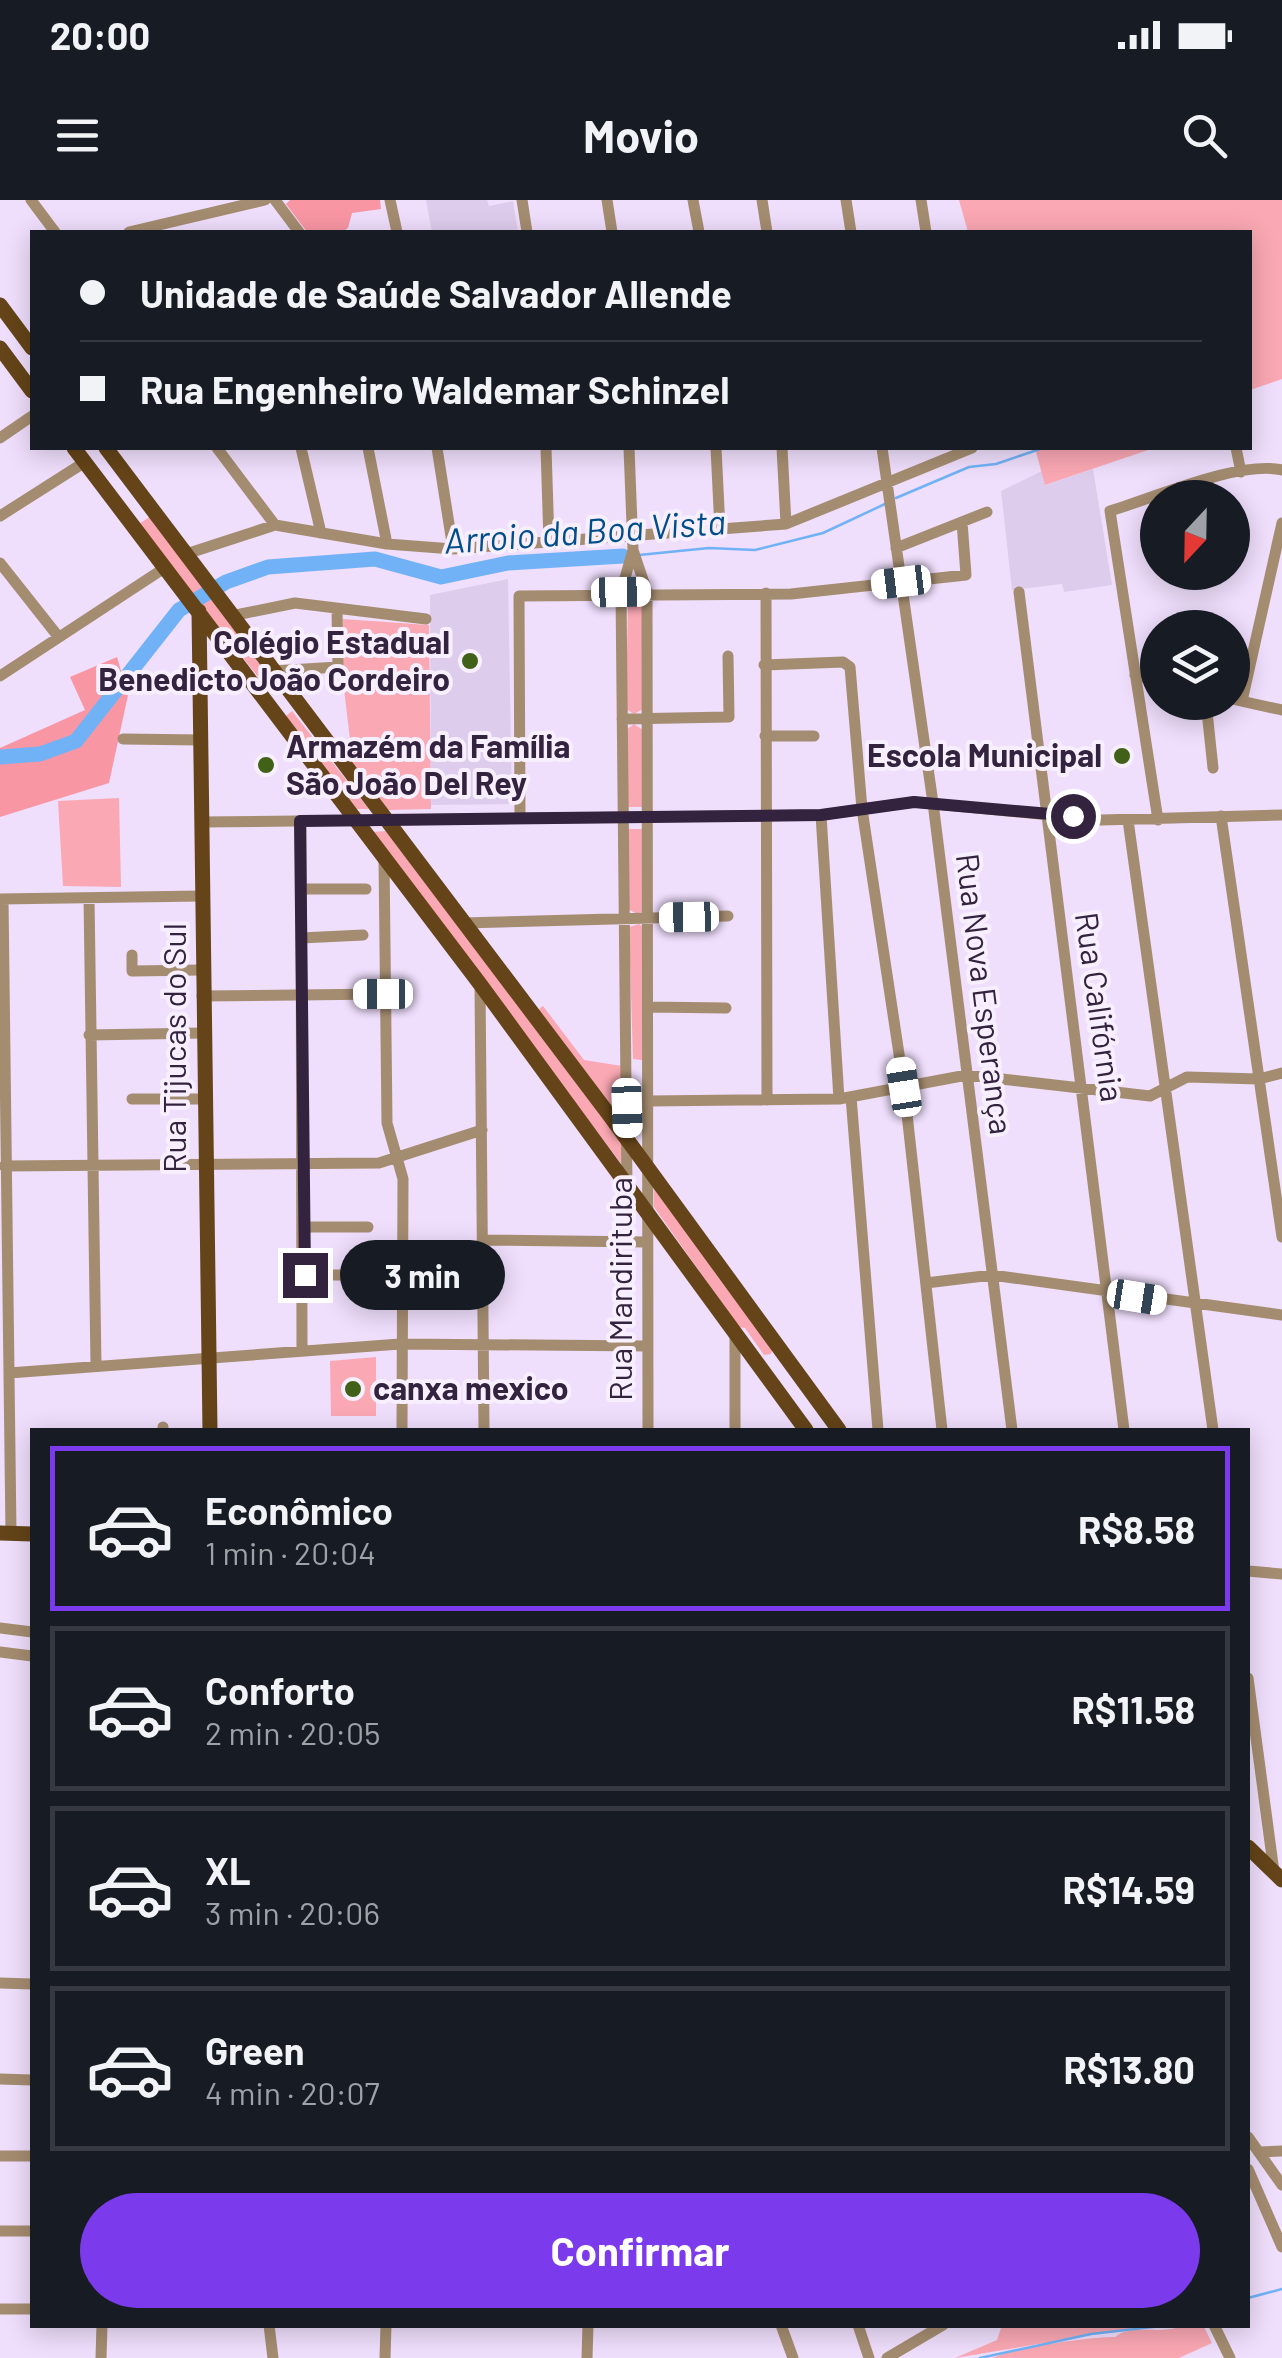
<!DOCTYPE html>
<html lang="pt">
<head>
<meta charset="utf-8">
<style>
  body { margin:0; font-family:Barlow,sans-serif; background:#20242c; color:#f1f3f6; height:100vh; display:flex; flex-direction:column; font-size:38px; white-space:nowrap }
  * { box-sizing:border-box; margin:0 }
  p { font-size:32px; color:#9ea1a6 }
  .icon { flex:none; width:55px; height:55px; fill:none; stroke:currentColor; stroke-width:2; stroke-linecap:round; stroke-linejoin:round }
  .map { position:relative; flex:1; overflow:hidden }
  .drawer { position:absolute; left:30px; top:1228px; width:1220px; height:900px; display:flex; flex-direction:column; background:#171b24; border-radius:0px; box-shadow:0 5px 25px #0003 }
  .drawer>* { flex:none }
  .banner { position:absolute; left:30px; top:30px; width:1222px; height:220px; border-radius:0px; box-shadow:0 5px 25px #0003; display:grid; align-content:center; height:220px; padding:0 50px; background:#171b24 }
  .needle { width:65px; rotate:202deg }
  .controls { position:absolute; left:1140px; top:280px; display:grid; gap:20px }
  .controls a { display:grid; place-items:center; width:110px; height:110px; border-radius:50%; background:#171b24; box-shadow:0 5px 25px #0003; font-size:50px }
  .end { position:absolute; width:45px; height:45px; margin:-22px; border:12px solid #34233f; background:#fff; box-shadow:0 0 0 5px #fff }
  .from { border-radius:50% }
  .bubble { position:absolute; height:70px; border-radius:35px; background:#171b24; box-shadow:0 5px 25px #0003; font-size:32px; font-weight:700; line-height:70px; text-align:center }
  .car { position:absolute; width:30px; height:60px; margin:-30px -15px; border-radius:12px; box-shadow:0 0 8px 2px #0007; background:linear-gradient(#fff 24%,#345 0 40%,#fff 0 76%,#345 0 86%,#fff 0) }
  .banner b { display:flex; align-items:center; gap:35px; height:95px; font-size:38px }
  .banner b+b { border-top:2px solid #363941 }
  .banner i { width:25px; height:25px; background:#f1f3f6 }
  ul { padding:18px 0 0; list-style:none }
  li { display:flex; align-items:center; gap:30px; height:165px; margin:0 20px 15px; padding:0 30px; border:5px solid #363941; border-radius:0px }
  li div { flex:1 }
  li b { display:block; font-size:38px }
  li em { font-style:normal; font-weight:700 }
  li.active { border-color:#7c3aed }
  li>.icon { width:90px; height:90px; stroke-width:1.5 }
  .primary-button { display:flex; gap:20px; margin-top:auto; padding:20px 50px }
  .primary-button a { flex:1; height:115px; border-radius:60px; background:#7c3aed; color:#fff; font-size:40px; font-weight:700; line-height:115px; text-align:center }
  .status { display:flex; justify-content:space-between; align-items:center; height:70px; padding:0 50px; background:#171b24; direction:ltr }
  .status svg { height:28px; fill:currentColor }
  header { display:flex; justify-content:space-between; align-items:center; height:130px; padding:0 50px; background:#171b24; font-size:45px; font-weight:700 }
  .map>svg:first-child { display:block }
  .built { fill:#deccec }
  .green { fill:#faa8b3 }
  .forest { fill:#f996a4 }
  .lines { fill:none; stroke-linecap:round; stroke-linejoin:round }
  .stream { stroke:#71b2f7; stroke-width:2.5 }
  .river { stroke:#71b2f7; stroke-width:15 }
  .minor { stroke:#a48c70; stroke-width:11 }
  .major { stroke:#644418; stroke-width:15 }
  .route { stroke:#34233f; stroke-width:12 }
  .poi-dot { fill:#406117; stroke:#f8effe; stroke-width:4 }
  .labels { text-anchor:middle; stroke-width:8; stroke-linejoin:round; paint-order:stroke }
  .poi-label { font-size:32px; font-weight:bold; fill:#34233f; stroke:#f8effe; text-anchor:end }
  .street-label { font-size:32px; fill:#34233f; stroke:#f8effe }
  .water-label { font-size:35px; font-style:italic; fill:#014d8a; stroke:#f8effe }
</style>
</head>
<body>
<div class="status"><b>20:00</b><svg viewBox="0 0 49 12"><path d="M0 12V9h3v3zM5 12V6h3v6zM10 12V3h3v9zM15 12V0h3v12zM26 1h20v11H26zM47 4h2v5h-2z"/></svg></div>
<header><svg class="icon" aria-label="menu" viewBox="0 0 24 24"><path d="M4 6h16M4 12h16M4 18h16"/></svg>Movio<svg class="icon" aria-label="search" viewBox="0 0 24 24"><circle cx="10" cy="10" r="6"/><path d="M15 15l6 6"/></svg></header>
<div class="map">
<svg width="1282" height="2158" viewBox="0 0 1282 2158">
  <rect width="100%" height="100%" fill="#efdefc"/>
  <path class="built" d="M426,0H487L489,6L513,1L518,32H432Z
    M1093,269L1112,385L1064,392L1062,384L1012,390L1001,291L1042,271L1046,285Z
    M508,379L512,604L431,605L430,395Z"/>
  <path class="green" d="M959,0H1282V179L1250,190V32H968Z
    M1035,248H1154L1045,285Z
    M151,316L277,487L275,491H269L139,324Z
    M628,399L642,404L643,509L634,514L626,509Z
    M343,419L429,425L431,609L388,610L345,553L351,548L342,472Z
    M292,511L369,609H355L286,516Z
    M634,524L643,530L644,607H627L626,530Z
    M119,598L121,687L63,686L58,601Z
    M627,629H644L643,712L637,714L628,709Z
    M386,631L625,945L623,966L371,632Z
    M639,724L646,729L642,860L633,859L629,727Z
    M543,806L584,860L622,866L620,912L616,913L538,810Z
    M654,984L772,1150L771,1154L764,1155L745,1128L739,1127L654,1007Z
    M376,1157V1216H331L330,1161Z
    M1002,2125H1151L955,2158L997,2140Z
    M1183,2125H1203L1212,2143L1179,2158H992C1017,2147 1090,2137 1115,2137C1133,2123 1164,2136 1183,2125Z"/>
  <path class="forest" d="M290,0H380L381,9L352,13L348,28L342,32H307L286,4Z
    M117,457L128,495L109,583L0,617V548L85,510L70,477Z"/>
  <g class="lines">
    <path class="stream" d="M896,298L969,267L996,264L1040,249
      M639,355L709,348L755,350L823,333L885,304
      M1248,2098L1282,2089
      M980,2158L1091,2134L1170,2125"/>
    <path class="river" d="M0,557L40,554L76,541L179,410L226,382L268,367L375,359L441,377L508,363L623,356"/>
    <path class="minor" d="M31,0L55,32
      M275,0L299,32
      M390,0L397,32
      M522,0L527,32
      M607,0L612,32
      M693,0L699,32
      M762,0L767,32
      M846,0L851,32
      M921,0L926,32
      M129,32L265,0
      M0,238L32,216
      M217,248L275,325
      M301,248L321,333
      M368,248L387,344
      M437,248L453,349
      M546,248L549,342
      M716,248L720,329
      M782,248L786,324
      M882,248L933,603L1012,1230
      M1236,248L1241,272
      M0,316L85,262
      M896,348L987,312
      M633,350L647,392L648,1230
      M186,354L275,325L387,344L453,349L786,324L972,248
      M0,363L57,435
      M1019,392L1124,1230
      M766,393L767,900
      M231,416L295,403L426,419
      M764,465L843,462L850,467L862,609L904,887L942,1230
      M273,471L338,467L337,409
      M1135,475L1158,481
      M0,476L166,367
      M1232,499L1282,510
      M1242,501L1282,323
      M1206,502L1213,568
      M622,519L729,517L728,456
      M765,536H814
      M123,539L201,540
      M821,615L839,899
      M1221,616L1282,1037
      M520,618L519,396L791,394L966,375L962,322
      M1128,620L1213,1230
      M1158,620L1110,311C1154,298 1239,260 1282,270
      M301,621L302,1149
      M201,622L821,615L914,602L1101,620L1282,615
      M384,657L387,923L403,979L402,1228
      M301,689H366
      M89,698L96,1166
      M0,699L201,696
      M3,699L11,1333
      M463,723L728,716
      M301,738L363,735
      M132,755V771L202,770
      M480,784L484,1230
      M202,796L383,794
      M649,807L726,808
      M89,835L203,833
      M851,897L878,1230
      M132,899H203
      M648,901L839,899L967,875L1150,896L1187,877L1259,879L1282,873
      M4,966L379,963L482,930
      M627,986L621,392L633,350L629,248
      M305,1027H368
      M483,1040L645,1042
      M305,1075H369
      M926,1083L992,1075L1282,1115
      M9,1173L400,1144L647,1146
      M163,1227V1230
      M735,1230V1135
      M1248,1371L1282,1374
      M0,1428L32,1432
      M0,1452L32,1456
      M1248,1478L1274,1672
      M0,1783L32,1784
      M0,1879L32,1880
      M1248,1937L1282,1985
      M1260,1952L1282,1951
      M0,1956H32
      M1248,1969L1282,2047
      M0,2031H32
      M0,2109H32
      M269,2125L273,2158
      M781,2125L793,2158
      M858,2125L869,2158
      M1214,2125L1230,2158
      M101,2158L102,2125
      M385,2158L386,2125
      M587,2158L588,2125
      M887,2158L943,2125"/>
    <path class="major" d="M0,105L32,148
      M0,148L32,191
      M74,248L480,784L806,1230
      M106,248L610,916L839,1230
      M199,411L210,1230
      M0,1333L32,1334
      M1248,1647L1282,1680"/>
  </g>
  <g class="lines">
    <path class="route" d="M305,1075L300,621L821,615L914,602L1073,616"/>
  </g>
  <g class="poi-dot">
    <circle cx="470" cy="461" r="10"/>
    <circle cx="1122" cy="556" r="10"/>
    <circle cx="266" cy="565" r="10"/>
    <circle cx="353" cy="1189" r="10"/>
  </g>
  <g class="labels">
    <g class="poi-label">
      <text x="450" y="454">Colégio Estadual<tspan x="450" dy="37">Benedicto João Cordeiro</tspan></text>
      <text x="286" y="558" text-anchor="start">Armazém da Família<tspan x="286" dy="37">São João Del Rey</tspan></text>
      <text x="1102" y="567">Escola Municipal</text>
      <text x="373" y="1200" text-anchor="start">canxa mexico</text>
    </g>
    <g class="street-label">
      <text transform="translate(984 794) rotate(83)" y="11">Rua Nova Esperança</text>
      <text transform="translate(1099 807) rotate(82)" y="11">Rua Califórnia</text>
      <text transform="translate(175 848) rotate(-90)" y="11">Rua Tijucas do Sul</text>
      <text transform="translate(621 1089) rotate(-90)" y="11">Rua Mandirituba</text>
    </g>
    <g class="water-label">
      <text transform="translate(585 332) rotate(-4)" y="12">Arroio da Boa Vista</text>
    </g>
  </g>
</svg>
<div class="controls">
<a><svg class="needle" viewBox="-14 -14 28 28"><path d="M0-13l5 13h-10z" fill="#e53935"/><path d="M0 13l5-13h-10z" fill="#9ea1a6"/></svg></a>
<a><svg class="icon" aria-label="layers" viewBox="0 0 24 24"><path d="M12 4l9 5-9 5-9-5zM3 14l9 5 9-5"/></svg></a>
</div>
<i class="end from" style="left:1073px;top:616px"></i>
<i class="end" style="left:305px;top:1075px"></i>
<div class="bubble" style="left:340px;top:1040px;width:165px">3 min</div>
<i class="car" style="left:901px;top:382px;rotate:263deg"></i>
<i class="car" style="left:621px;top:392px;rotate:89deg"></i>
<i class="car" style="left:689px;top:717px;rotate:269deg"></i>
<i class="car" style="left:383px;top:794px;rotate:270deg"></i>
<i class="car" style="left:904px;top:887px;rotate:351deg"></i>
<i class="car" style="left:627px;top:908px;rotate:178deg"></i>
<i class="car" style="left:1137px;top:1097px;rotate:99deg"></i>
<div class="banner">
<b><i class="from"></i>Unidade de Saúde Salvador Allende</b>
<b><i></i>Rua Engenheiro Waldemar Schinzel</b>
</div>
<section class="drawer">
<ul>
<li class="active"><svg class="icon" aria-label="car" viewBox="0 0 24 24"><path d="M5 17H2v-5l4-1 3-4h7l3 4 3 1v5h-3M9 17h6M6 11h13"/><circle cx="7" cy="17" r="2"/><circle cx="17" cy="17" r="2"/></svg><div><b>Econômico</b><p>1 min · 20:04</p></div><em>R$8.58</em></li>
<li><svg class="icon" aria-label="car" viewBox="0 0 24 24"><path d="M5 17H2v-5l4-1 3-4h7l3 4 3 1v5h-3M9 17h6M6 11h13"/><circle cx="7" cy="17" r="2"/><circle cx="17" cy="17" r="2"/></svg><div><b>Conforto</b><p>2 min · 20:05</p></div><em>R$11.58</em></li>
<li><svg class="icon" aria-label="car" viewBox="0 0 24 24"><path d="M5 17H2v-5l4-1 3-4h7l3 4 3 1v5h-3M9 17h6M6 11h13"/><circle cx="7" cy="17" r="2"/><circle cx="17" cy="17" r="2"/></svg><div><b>XL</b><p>3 min · 20:06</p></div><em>R$14.59</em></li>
<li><svg class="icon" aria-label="car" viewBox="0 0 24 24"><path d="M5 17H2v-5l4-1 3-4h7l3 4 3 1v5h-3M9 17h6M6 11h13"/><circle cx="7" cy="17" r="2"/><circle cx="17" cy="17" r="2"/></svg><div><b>Green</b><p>4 min · 20:07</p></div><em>R$13.80</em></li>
</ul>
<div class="primary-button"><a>Confirmar</a></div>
</section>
</div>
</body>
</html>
